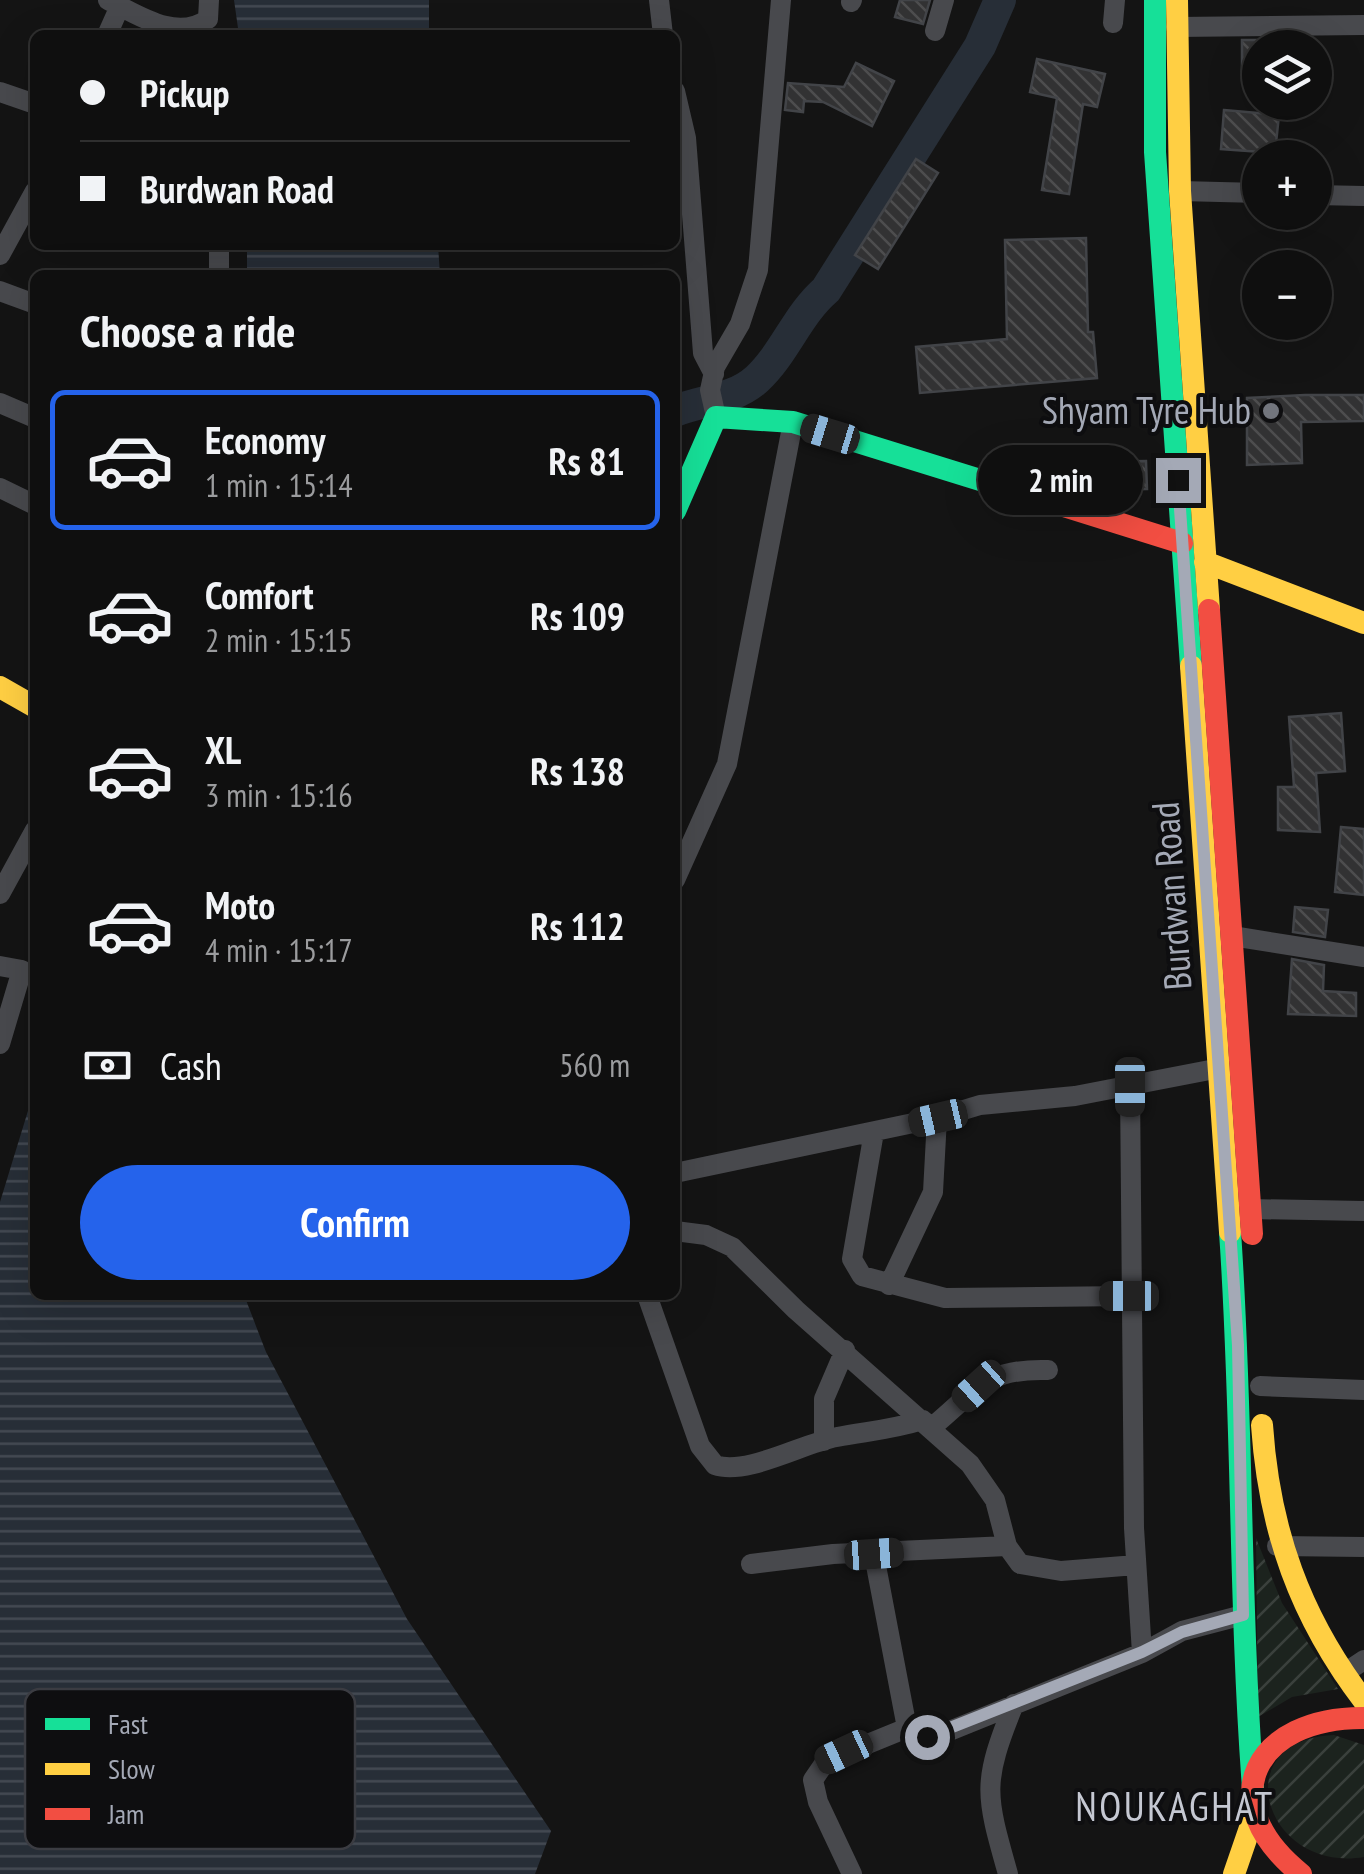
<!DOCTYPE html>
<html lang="en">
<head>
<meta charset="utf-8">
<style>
  body { margin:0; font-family:"PT Sans Narrow",sans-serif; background:#1d1d1d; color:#f1f3f6; height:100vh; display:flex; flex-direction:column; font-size:38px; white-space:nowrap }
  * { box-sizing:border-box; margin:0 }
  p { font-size:32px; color:#9b9c9e }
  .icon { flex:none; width:55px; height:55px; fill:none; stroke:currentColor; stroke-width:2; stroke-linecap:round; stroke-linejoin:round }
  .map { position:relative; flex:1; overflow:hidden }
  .details { position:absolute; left:30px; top:270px; width:650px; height:1030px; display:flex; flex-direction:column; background:#0f0f0f; border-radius:15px; box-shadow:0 10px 40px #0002,0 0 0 2px #2f2f2f }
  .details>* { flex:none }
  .banner { position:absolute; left:30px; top:30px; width:650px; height:220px; border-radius:15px; box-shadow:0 10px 40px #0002,0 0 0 2px #2f2f2f; display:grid; align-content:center; height:220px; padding:0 50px; background:#0f0f0f }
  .fabs { position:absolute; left:1242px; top:30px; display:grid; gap:20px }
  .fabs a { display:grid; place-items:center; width:90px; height:90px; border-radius:50%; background:#0f0f0f; box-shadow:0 10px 40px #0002,0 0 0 2px #2f2f2f; font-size:50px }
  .end { position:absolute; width:45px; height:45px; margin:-22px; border:12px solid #a4a9b6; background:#111; box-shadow:0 0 0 5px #111 }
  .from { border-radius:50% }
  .bubble { position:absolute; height:70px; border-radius:35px; background:#0f0f0f; box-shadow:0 10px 40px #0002,0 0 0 2px #2f2f2f; font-size:32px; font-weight:600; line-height:70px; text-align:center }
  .car { position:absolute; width:30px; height:60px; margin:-30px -15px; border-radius:12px; box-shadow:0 0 8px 2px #0007; background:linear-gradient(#222 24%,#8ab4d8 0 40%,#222 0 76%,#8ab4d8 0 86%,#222 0) }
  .banner b { display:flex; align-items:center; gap:35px; height:95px; font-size:38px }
  .banner b+b { border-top:2px solid #2f2f2f }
  .banner i { width:25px; height:25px; background:#f1f3f6 }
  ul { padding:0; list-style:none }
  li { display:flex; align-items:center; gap:30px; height:140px; margin:0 20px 15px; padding:0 30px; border:5px solid transparent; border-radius:15px }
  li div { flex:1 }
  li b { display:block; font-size:38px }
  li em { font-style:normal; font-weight:600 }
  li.current { border-color:#2563eb }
  li>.icon { width:90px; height:90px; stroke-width:1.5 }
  h2 { padding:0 50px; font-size:45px; line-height:120px }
  .pay { display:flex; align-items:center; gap:25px; height:110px; padding:0 50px; font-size:38px }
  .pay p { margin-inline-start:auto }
  .button { display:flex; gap:20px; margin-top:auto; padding:20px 50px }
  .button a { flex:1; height:115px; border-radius:60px; background:#2563eb; color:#fff; font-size:40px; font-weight:600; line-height:115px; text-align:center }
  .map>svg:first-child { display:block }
  .garden { fill:url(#garden-furrows) }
  .water { fill:url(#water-rules) }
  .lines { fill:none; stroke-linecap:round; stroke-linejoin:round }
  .river { stroke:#272e37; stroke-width:32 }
  .building { fill:url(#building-back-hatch); stroke:#424448; stroke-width:2.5 }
  .street { stroke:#48494d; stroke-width:20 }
  .fast { stroke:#16e098; stroke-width:22 }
  .slow { stroke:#ffcf43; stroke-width:22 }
  .jam { stroke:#f24e42; stroke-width:22 }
  .route { stroke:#a4a9b6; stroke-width:12 }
  .poi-dot { fill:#72757d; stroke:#0e0e10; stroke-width:4 }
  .labels { text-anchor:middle; stroke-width:8; stroke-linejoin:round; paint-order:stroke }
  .poi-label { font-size:38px; fill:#a4a9b6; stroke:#0e0e10; text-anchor:end }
  .street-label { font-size:38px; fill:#a4a9b6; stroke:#0e0e10 }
  .neighbourhood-label { font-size:40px; letter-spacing:2.5px; fill:#c5c8d2; stroke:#0e0e10 }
  .key { fill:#0e0e10; stroke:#3b3c42; stroke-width:2.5 }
  .key-label { font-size:28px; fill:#a4a9b6 }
</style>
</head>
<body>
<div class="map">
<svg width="1364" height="1874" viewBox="0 0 1364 1874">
  <defs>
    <pattern id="garden-furrows" width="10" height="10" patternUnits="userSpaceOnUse" patternTransform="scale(2.5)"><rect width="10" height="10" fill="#1c231e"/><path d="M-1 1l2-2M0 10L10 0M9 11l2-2" fill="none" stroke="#3a403c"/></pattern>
    <pattern id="water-rules" width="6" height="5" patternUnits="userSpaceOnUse" patternTransform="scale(2.5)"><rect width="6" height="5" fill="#272e37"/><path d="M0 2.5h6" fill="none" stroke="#434952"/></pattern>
    <pattern id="building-back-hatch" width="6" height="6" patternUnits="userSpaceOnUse" patternTransform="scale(2.5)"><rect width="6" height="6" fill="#323233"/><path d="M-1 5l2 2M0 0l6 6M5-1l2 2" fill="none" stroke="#4d4d4e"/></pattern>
  </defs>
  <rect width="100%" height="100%" fill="#141414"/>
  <path class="garden" d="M1256,1538L1282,1603L1338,1689L1292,1697L1258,1717Z
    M1334,1735L1364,1745V1857C1265,1874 1223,1740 1334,1735Z"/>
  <path class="water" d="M234,0H429V35H239Z
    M247,245H438L440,275H247Z
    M35,1088V1295H244L266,1352L407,1619L551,1831L535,1874H0V1202Z"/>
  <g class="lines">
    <path class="river" d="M675,411C702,400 734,400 757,379C785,353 797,315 826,290L980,46L1000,0"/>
  </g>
  <path class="building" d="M900,0H930L923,24L895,17Z
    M1242,40H1260V73L1242,72Z
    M1037,59L1105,74L1097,107L1083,104L1069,194L1042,190L1057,98L1030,92Z
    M856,63L894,81L872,126L823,102L804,101L803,112L785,110L788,83L844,87Z
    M1224,110L1279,115L1275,153L1221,149Z
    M916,159L938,173L878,269L855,255Z
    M1086,238L1088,332H1093L1097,378L920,393L916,347L1007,339L1005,240Z
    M1305,395H1364V421L1301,422L1302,463L1247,465V398Z
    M1146,461L1147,489L1087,490L1086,462Z
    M1341,713L1345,771L1316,773L1320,832L1278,830V787H1294L1289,717Z
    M1341,827L1364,829V895L1335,892Z
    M1295,907L1328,910L1325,937L1293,932Z
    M1292,959L1324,965L1323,991L1356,993V1016L1288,1014Z"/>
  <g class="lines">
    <path class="street" d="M108,0C138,15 177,42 208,19L209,0
      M659,0L663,35
      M851,2L852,0
      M1113,23L1115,0
      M1176,27L1364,25
      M935,31L944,0
      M107,35L120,6
      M675,91L686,138L703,353L714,374
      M0,92L35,104
      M1180,191L1260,193
      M1315,195L1364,196
      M219,245V275
      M0,255L35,191
      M0,291L35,304
      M0,403L35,418
      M716,417L710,390L715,367L740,324L758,270L781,0
      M0,488L35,505
      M675,880L727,764L793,422
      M0,894L35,830
      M1232,936L1364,957
      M0,966L22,970L0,1044
      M1130,1087L1134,1528L1142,1653
      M874,1132L852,1259L862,1276L945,1298L1129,1296
      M675,1173L937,1118L980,1105L1075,1096L1220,1068
      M1250,1209L1364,1211
      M675,1231L706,1235L732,1247L796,1310L970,1464L995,1500L1007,1546L1020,1564L1061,1571L1136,1565
      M889,1285L933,1192L937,1118
      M647,1295L700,1446L715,1465C747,1476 803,1443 837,1437C869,1431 890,1430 923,1420
      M1260,1386L1364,1390
      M931,1428C977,1390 985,1368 1048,1370
      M824,1441V1399L845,1350
      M1277,1546L1364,1547
      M874,1555L907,1728L916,1735L942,1734L1142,1653L1182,1631L1243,1615
      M751,1564L833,1554L1007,1546
      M1343,1674L1364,1660
      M852,1874L818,1802L813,1780L826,1761L907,1728
      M1008,1874C985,1793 982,1783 1014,1704"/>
    <path class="fast" d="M1155,0V152L1191,666
      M675,511L716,417L793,422L1035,497
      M1230,1232C1243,1417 1239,1603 1253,1788"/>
    <path class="slow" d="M1177,0L1180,191L1209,610
      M1205,562L1364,623
      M1191,666L1230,1232
      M0,687L35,707
      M1262,1425C1269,1530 1300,1617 1364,1701
      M1234,1874L1254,1816"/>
    <path class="jam" d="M1035,497L1182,543
      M1209,610L1252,1234
      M1301,1874C1210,1801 1255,1717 1364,1718"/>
  </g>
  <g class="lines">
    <path class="route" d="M927,1737L1142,1652L1182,1632L1243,1615L1238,1345L1178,480"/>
  </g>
  <circle class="poi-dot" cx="1271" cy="411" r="10"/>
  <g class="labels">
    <g class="poi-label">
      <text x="1251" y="424">Shyam Tyre Hub</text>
    </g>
    <g class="street-label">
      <text transform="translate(1172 896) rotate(-94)" y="13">Burdwan Road</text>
    </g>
    <g class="neighbourhood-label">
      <text x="1175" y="1821">NOUKAGHAT</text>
    </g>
  </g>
  <rect x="25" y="1689" width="330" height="160" rx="15" class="key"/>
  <rect x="45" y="1718" width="45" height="12" fill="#16e098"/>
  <rect x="45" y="1763" width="45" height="12" fill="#ffcf43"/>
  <rect x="45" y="1808" width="45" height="12" fill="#f24e42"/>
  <g class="key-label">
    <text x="108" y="1734">Fast</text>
    <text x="108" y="1779">Slow</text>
    <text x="108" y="1824">Jam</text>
  </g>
</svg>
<div class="fabs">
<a><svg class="icon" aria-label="layers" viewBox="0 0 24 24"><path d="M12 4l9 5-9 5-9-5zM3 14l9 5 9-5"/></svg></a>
<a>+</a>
<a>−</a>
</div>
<i class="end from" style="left:927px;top:1737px"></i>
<i class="end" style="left:1178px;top:480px"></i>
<div class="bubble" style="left:978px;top:445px;width:165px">2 min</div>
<i class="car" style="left:830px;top:434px;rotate:287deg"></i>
<i class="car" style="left:1130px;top:1087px;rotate:180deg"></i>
<i class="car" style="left:938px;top:1118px;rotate:257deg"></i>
<i class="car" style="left:1129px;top:1296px;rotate:270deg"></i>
<i class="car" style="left:979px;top:1386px;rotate:228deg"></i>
<i class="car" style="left:874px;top:1554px;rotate:86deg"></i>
<i class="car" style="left:844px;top:1752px;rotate:245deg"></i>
<div class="banner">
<b><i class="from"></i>Pickup</b>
<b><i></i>Burdwan Road</b>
</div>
<section class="details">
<h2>Choose a ride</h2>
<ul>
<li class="current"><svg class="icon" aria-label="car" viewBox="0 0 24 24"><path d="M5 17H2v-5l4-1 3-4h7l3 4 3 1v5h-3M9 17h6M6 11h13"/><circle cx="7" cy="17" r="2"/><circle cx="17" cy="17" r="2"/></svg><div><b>Economy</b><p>1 min · 15:14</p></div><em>Rs 81</em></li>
<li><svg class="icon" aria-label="car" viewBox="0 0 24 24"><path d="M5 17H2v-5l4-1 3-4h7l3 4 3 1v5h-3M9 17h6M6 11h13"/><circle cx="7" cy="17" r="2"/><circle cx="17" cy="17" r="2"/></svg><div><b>Comfort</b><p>2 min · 15:15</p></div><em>Rs 109</em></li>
<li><svg class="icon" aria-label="car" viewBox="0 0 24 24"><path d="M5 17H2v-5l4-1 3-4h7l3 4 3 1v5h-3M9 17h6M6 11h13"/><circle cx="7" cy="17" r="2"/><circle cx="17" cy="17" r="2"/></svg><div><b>XL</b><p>3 min · 15:16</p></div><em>Rs 138</em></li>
<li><svg class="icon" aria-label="car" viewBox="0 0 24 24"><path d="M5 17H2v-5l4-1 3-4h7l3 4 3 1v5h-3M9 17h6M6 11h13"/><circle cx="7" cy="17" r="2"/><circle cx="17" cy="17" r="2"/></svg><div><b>Moto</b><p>4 min · 15:17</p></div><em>Rs 112</em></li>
</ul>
<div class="pay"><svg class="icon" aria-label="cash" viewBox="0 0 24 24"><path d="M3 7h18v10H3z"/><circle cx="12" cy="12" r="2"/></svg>Cash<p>560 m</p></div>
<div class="button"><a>Confirm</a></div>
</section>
</div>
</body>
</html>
